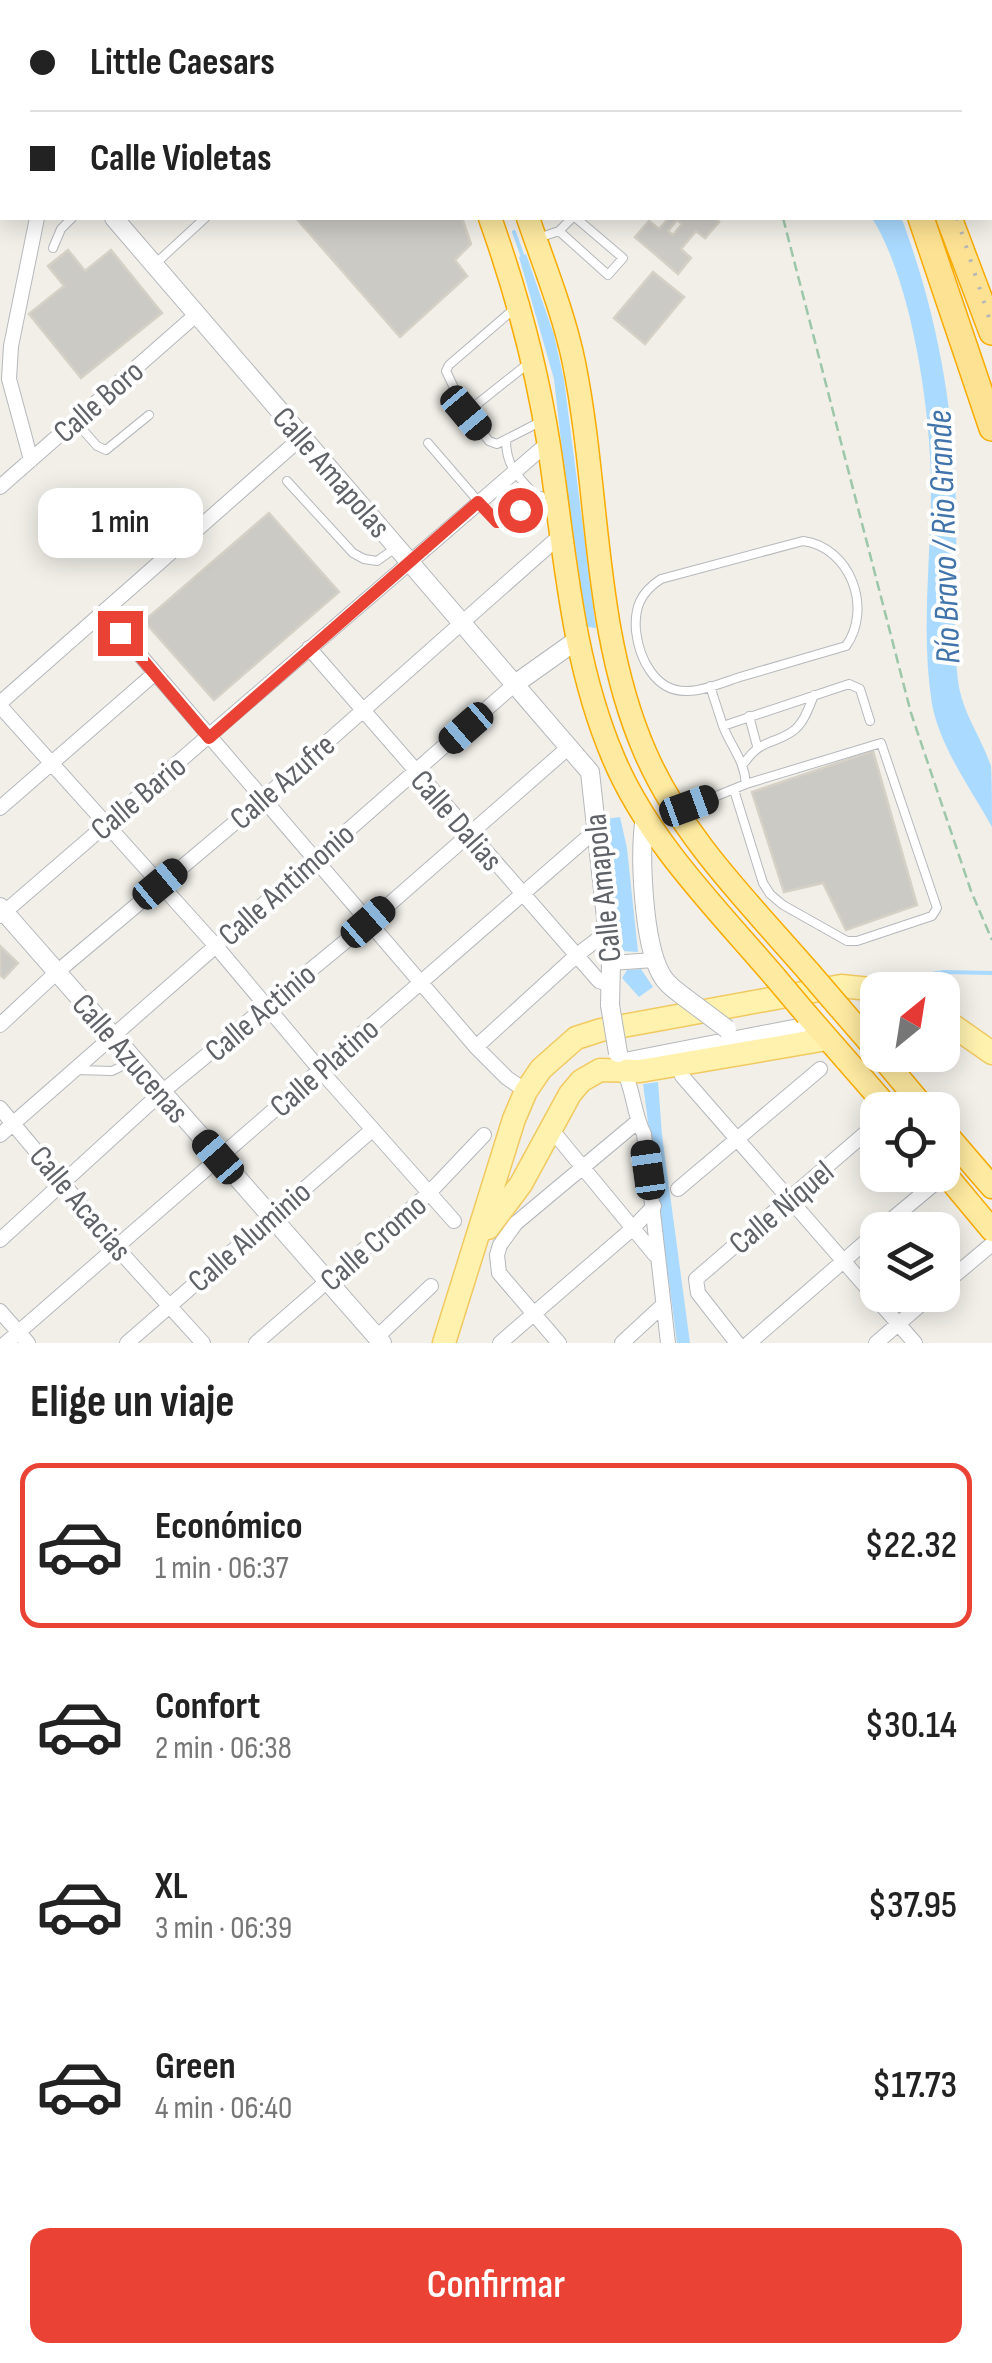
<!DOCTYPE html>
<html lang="es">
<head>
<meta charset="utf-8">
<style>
  body { margin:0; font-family:"Sofia Sans Condensed",sans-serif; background:#f6f6f6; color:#222; height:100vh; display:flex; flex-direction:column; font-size:38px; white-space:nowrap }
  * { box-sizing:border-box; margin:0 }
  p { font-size:32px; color:#767676 }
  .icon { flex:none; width:55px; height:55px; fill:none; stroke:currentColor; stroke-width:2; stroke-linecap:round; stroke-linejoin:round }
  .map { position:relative; height:1343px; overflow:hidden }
  .drawer { display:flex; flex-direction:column; background:#fff; flex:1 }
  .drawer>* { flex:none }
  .banner { position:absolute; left:0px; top:0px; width:992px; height:220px; box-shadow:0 5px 25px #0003; display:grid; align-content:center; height:220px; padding:0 30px; background:#fff }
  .needle { width:65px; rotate:30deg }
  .controls { position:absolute; left:860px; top:972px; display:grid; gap:20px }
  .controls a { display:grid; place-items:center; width:100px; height:100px; border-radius:20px; background:#fff; box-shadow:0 5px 25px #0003; font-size:50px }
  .end { position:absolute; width:45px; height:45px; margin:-22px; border:12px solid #ea4335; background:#fff; box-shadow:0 0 0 5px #fff }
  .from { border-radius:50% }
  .bubble { position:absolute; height:70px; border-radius:20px; background:#fff; box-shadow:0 5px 25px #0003; font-size:32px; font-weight:600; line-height:70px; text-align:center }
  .car { position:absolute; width:30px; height:60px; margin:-30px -15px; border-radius:12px; box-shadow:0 0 8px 2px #0007; background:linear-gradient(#222 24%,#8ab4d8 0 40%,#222 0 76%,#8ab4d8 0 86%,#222 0) }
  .banner b { display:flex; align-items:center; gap:35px; height:95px; font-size:38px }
  .banner b+b { border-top:2px solid #e0e0e0 }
  .banner i { width:25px; height:25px; background:#222 }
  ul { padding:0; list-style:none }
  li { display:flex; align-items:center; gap:30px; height:165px; margin:0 20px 15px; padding:0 10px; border:5px solid transparent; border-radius:20px }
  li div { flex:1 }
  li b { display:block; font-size:38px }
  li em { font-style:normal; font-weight:600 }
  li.active { border-color:#ea4335 }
  li>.icon { width:90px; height:90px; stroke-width:1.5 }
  h2 { padding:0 30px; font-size:45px; line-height:120px }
  .primary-button { display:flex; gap:20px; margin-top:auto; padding:20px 30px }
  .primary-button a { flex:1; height:115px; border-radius:20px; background:#ea4335; color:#fff; font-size:40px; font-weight:600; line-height:115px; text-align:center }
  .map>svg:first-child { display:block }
  .water { fill:#aadaff }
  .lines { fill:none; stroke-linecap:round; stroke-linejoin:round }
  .stream { stroke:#aadaff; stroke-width:4 }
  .building { fill:#cccac5; stroke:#d6d1c6; stroke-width:2.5; fill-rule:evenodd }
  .service-casing { stroke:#b5b8bc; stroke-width:10 }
  .minor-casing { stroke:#b5b8bc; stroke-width:16 }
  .tertiary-casing { stroke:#b5b8bc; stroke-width:20 }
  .primary-casing { stroke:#f2c960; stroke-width:25 }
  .trunk-casing { stroke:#f9ab00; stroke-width:25 }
  .motorway-casing { stroke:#f9ab00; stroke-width:28 }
  .path { stroke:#9cc7a9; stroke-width:2.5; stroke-dasharray:10 5; stroke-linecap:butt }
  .service { stroke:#fff; stroke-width:8 }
  .minor { stroke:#fff; stroke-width:14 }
  .tertiary { stroke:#fff; stroke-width:18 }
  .primary { stroke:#fff2af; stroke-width:22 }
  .trunk { stroke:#feeaa1; stroke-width:22 }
  .motorway { stroke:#fde293; stroke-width:25 }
  .rail { stroke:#b6b7b8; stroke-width:4; stroke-dasharray:2.5 12; stroke-linecap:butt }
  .tertiary-bridge-casing { stroke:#b5b8bc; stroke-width:20; stroke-linecap:butt }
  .trunk-bridge-casing { stroke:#f9ab00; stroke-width:25; stroke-linecap:butt }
  .tertiary-bridge { stroke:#fff; stroke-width:18 }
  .trunk-bridge { stroke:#feeaa1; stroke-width:22 }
  .route { stroke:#ea4335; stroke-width:12 }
  .labels { text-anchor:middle; stroke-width:8; stroke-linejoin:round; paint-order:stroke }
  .street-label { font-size:32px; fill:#5f6368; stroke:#fff }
  .water-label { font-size:35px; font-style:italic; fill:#4174aa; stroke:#fff }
</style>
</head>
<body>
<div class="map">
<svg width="992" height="1343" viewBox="0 0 992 1343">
  <rect width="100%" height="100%" fill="#f1efe8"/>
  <path class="water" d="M872,218H901L903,222C937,315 954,407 956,506C958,564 951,623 958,681C962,712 981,737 991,766C992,783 992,808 992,827C971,789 940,747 932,704C920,629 932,552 931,476C929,402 911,280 872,218Z
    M526,254L554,335L564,380L596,628L587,627L568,504L554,379L519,257Z
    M620,817L627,848L638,952L621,951L606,819Z
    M641,969L653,987L639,997L622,978L627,970Z
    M658,1082L662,1135L690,1343H677L643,1084Z"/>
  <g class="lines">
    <path class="stream" d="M514,232L524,260
      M883,982L944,972L992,973"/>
  </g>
  <path class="building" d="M134,0H240V2H134Z
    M296,218H462L471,244L455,260L467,276L400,337Z
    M669,218H713L719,222L705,238L696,231L681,249L691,258L678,274L635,237L649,221L659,229ZM677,220L682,224L673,235L668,231Z
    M68,250L85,271L111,250L162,313L81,378L29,314L64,286L48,266Z
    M653,272L684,297L645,344L614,318Z
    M269,513L339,592L214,700L144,621Z
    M873,751L917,905L846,930L823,883L784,892L752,792Z
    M0,946L18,963L4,978L0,975Z"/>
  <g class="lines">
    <defs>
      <path id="service" d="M348,0L349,2
        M417,0V2
        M647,0L648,2
        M109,2L110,0
        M559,231L608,275L623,258L576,218
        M538,238L559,231L572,218
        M53,248L61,229L72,218
        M154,265L205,218
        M530,362L466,413L489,441L497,444L540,422
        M466,413L446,371L449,365L514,309
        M75,421L97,446L106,450L149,415
        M506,441C506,467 520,479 537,497L541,496
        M428,443L497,523L504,522L537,497
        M287,481L353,553L364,559L377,561L397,547
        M803,541C850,547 873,608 846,646C811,656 775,667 740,677C724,682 704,691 687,691C655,692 639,658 636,631C634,607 641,592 661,579Z
        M710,686L723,726
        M749,716L757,746
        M745,762C761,739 773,745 793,731C804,723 809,707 814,695
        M746,784C744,759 732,749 723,726L849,684L860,689L870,721
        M682,810L746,784L881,743L937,908L932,916L857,941H847L783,905L770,894L763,883L734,790
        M76,1070L112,1071L133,1061"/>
      <path id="minor" d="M83,2L85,0
        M31,460L9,379L11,346L37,218
        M0,487L197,314
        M103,612L476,1047L507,1078L526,1091
        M309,648L599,981L611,985
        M0,703L302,437
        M0,706L215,945L321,1071L454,1221
        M0,808L154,674
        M0,916L548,443
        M611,963L654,960
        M0,1025L57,972L263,799L561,535
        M476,1047L577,955L607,932
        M619,1061L814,1023
        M680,1064L682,1076L915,1343
        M623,1069C634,1090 633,1113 644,1134L668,1343
        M0,1108L116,1247L203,1343
        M551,1129L655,1255
        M0,1135L515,684
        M678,1189L820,1069
        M879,1230L946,1174
        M0,1240L162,1092L369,922L569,747
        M942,1286L992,1244
        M0,1311L28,1343
        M377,1337L431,1286
        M6,1343L588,837L597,835
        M127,1343L372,1130
        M256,1343L428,1194L484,1135
        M500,1343L632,1229L654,1206
        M559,1343L499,1273L497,1255L500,1245L516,1223L637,1122
        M622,1343L661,1307
        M737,1343L698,1293L696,1279L869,1130
        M749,1343L878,1231
        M876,1343L932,1295"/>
      <path id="tertiary" d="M0,78L2,81
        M114,218L590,772
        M515,684L577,640
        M590,772L611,963L610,1005
        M645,817C639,853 643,942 661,974C666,984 674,989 683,996
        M0,907L382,1343"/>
      <path id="primary" d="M942,1018L992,1053
        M488,1228L521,1184L570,1094L581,1081L600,1070L640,1071L827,1039
        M444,1343L514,1119L526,1091L541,1069L576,1038L601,1030L841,986L880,990"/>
      <path id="trunk" d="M438,0L439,2
        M472,0V2
        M490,218C516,291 537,369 549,446C565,551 571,658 613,757C648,841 717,909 775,977
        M528,218C544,265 564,314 574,363C600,492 592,630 645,752C681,836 750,904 809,972
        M839,1007L878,1052
        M807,1015L890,1110
        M880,1055L926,1110
        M942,1129L992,1187
        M942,1170L992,1230"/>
      <path id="motorway" d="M843,0L844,2
        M867,0L868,2
        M921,218L992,428
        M949,218L992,332"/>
    </defs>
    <use href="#service" class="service-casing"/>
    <use href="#minor" class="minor-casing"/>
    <use href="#tertiary" class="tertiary-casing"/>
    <use href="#primary" class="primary-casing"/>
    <use href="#trunk" class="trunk-casing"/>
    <use href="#motorway" class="motorway-casing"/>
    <path class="path" d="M705,0L706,2
      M783,218L911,713L971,891L992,940"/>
    <use href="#service" class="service"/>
    <use href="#minor" class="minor"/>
    <use href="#tertiary" class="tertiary"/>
    <use href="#primary" class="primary"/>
    <use href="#trunk" class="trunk"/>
    <use href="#motorway" class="motorway"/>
    <path class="rail" d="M878,0L879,2
      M957,218L992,327"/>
    <defs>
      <path id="tertiary-bridge" d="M683,996L727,1029
        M610,1005L618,1053"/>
      <path id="trunk-bridge" d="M809,972L839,1007
        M775,977L807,1015"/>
    </defs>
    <use href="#tertiary-bridge" class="tertiary-bridge-casing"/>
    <use href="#trunk-bridge" class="trunk-bridge-casing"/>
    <use href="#tertiary-bridge" class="tertiary-bridge"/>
    <use href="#trunk-bridge" class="trunk-bridge"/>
  </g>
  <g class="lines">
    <path class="route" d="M120,633L209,738L478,502L497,522H504L520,510"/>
  </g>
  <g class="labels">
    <g class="street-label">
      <text transform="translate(98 401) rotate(-41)" y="11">Calle Boro</text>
      <text transform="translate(332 472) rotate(49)" y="11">Calle Amapolas</text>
      <text transform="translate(282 781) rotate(-41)" y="11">Calle Azufre</text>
      <text transform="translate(138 797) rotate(-40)" y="11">Calle Bario</text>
      <text transform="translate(457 820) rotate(49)" y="11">Calle Dalias</text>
      <text transform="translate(286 884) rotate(-41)" y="11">Calle Antimonio</text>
      <text transform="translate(602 888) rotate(-96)" y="11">Calle Amapola</text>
      <text transform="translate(260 1012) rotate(-40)" y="11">Calle Actinio</text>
      <text transform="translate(131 1058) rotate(49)" y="11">Calle Azucenas</text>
      <text transform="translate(324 1067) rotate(-41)" y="11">Calle Platino</text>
      <text transform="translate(81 1203) rotate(50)" y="11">Calle Acacias</text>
      <text transform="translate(781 1207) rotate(-40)" y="11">Calle Níquel</text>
      <text transform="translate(249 1236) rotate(-41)" y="11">Calle Aluminio</text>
      <text transform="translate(373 1242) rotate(-41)" y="11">Calle Cromo</text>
    </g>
    <g class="water-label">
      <text transform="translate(943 537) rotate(-92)" y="12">Río Bravo / Rio Grande</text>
    </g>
  </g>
</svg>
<div class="controls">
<a><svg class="needle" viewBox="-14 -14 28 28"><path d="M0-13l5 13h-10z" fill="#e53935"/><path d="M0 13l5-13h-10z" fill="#767676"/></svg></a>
<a><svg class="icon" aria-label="locate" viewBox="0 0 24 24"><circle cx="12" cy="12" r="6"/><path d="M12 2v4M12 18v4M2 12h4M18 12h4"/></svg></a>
<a><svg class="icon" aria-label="layers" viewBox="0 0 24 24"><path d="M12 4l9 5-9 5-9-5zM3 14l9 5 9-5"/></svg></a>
</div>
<i class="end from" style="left:520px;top:510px"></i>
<i class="end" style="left:120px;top:633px"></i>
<div class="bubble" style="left:38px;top:488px;width:165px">1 min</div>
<i class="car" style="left:466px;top:413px;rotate:140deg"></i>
<i class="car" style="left:466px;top:728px;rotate:229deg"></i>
<i class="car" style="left:689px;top:806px;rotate:70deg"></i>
<i class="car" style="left:160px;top:884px;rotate:50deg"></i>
<i class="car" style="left:368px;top:922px;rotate:49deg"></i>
<i class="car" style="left:218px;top:1157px;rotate:319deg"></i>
<i class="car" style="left:648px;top:1170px;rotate:352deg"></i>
<div class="banner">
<b><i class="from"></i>Little Caesars</b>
<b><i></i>Calle Violetas</b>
</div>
</div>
<section class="drawer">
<h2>Elige un viaje</h2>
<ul>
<li class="active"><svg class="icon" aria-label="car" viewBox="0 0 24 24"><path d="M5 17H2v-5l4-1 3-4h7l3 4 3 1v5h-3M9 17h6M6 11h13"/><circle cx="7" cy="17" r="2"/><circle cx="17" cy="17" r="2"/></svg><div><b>Económico</b><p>1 min · 06:37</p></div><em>$22.32</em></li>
<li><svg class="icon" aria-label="car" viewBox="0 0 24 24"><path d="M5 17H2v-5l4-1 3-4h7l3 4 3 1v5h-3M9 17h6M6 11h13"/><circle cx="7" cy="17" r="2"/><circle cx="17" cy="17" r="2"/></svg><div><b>Confort</b><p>2 min · 06:38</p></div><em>$30.14</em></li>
<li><svg class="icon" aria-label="car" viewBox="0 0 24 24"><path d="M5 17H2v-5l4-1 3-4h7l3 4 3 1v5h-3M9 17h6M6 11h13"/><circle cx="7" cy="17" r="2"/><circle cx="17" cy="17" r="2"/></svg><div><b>XL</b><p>3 min · 06:39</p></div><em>$37.95</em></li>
<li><svg class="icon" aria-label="car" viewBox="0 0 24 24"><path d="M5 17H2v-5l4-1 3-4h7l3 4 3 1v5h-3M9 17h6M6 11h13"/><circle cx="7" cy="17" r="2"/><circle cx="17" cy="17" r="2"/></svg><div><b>Green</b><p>4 min · 06:40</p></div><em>$17.73</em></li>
</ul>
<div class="primary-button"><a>Confirmar</a></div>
</section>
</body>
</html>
